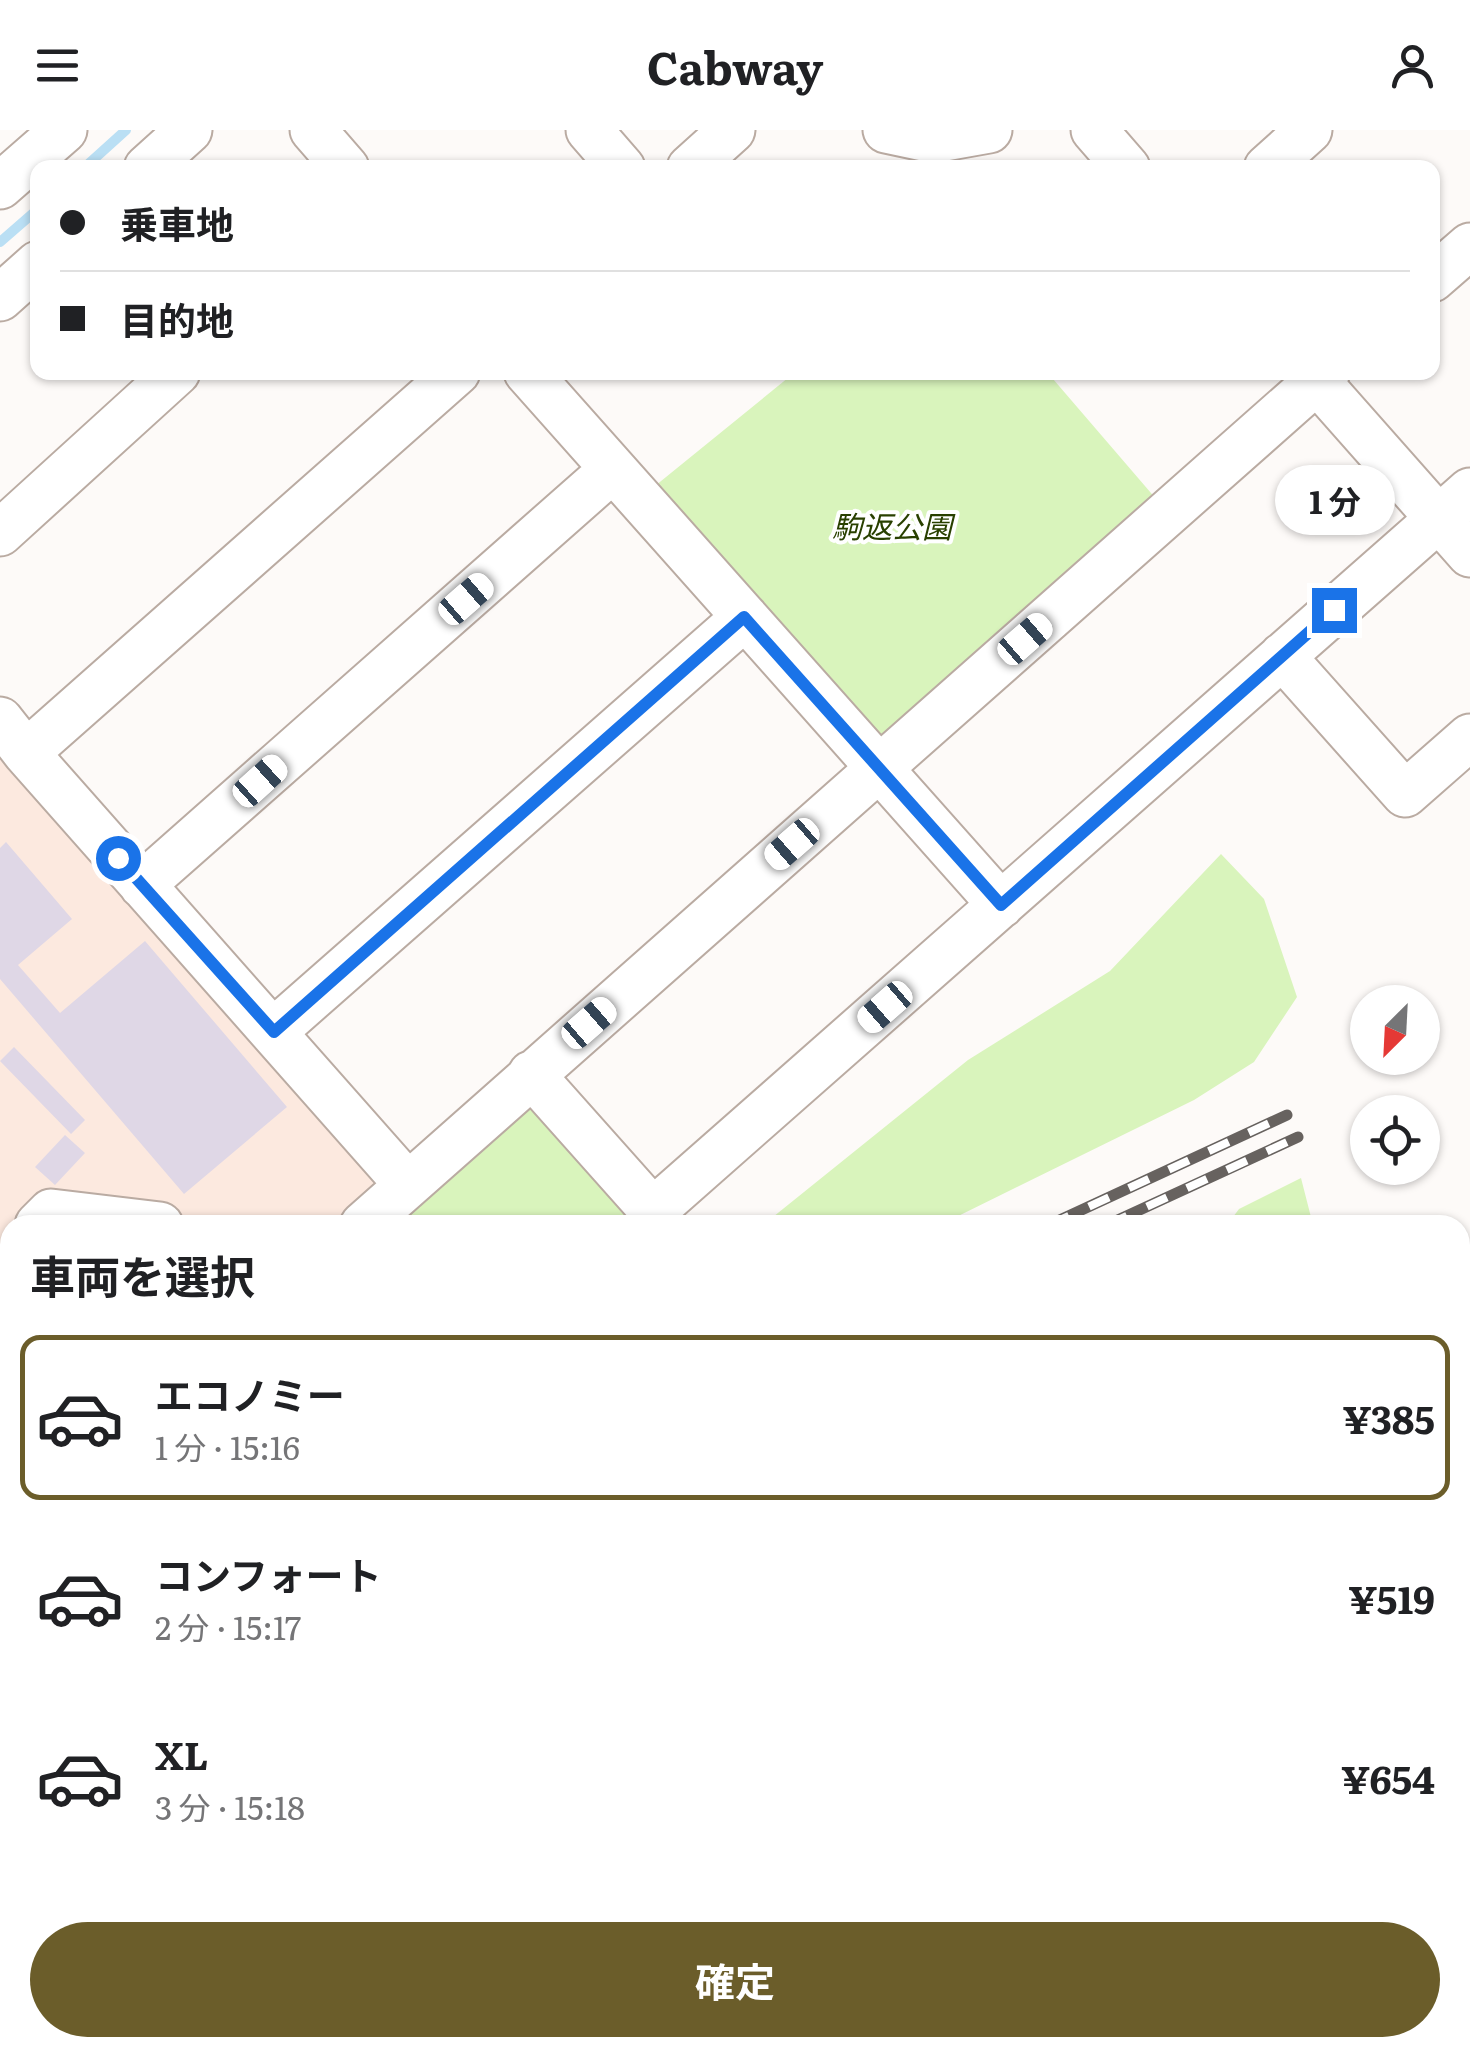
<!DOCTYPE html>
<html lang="ja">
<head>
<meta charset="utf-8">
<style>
  body { margin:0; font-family:Literata,"Noto Sans JP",serif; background:#f2f2f2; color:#202124; height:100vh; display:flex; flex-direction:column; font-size:38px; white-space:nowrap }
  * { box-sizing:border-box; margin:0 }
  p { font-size:32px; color:#757577 }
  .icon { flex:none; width:55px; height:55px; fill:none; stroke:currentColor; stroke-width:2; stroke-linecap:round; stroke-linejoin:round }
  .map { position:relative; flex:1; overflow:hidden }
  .sheet { position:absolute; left:0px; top:1085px; width:1470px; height:842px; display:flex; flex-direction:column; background:#fff; border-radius:30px 30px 0 0; box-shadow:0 2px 8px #0004 }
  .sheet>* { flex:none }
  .top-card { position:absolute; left:30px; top:30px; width:1410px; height:220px; border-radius:20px; box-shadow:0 2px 8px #0004; display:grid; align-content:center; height:220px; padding:0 30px; background:#fff }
  .needle { width:65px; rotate:204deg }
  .buttons { position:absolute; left:1350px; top:855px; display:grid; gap:20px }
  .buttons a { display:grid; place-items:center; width:90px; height:90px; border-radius:50%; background:#fff; box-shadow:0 2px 8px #0004; font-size:50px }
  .end { position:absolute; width:45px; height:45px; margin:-22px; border:12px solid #1a73e8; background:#fff; box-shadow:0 0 0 5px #fff }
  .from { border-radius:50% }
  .bubble { position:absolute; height:70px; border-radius:35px; background:#fff; box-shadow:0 2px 8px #0004; font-size:32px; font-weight:700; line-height:70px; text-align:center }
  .car { position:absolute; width:30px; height:60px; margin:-30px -15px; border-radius:12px; box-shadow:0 0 8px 2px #0007; background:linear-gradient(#fff 24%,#345 0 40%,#fff 0 76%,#345 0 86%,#fff 0) }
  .top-card b { display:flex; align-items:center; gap:35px; height:95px; font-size:38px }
  .top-card b+b { border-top:2px solid #e0e0e0 }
  .top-card i { width:25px; height:25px; background:#202124 }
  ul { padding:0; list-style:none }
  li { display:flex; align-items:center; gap:30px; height:165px; margin:0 20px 15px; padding:0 10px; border:5px solid transparent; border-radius:20px }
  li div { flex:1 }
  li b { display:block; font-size:38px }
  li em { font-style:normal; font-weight:700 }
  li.selected { border-color:#6b5d2a }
  li>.icon { width:90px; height:90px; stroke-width:1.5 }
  h2 { padding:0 30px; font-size:45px; line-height:120px }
  .cta { display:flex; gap:20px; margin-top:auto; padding:20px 30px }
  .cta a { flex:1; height:115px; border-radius:60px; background:#6b5d2a; color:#fff; font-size:40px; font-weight:700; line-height:115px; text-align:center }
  header { display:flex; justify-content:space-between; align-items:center; height:130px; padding:0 30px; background:#fff; font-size:45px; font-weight:700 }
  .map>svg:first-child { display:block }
  .built { fill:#fce9df }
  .green { fill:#d9f4bc }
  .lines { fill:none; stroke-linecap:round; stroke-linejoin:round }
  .stream { stroke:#badff4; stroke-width:10 }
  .building { fill:#dfd7e6 }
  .minor-casing { stroke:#baaba2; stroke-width:49 }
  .path { stroke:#bfbbb9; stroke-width:6; stroke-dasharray:8 8; stroke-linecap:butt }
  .minor { stroke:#fff; stroke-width:45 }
  .rail-casing { stroke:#67625f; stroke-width:11 }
  .rail { stroke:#fff; stroke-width:8; stroke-dasharray:22; stroke-linecap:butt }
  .route { stroke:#1a73e8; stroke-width:12 }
  .labels { text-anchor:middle; stroke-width:8; stroke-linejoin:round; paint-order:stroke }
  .park-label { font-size:30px; font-style:italic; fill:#294000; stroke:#fff }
</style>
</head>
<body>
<header><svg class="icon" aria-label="menu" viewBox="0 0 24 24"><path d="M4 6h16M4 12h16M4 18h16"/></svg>Cabway<svg class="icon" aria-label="person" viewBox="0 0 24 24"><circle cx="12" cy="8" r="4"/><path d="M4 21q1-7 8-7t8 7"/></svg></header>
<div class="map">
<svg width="1470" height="1926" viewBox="0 0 1470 1926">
  <rect width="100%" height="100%" fill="#fdfaf8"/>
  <path class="built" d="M0,612L383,1049L348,1095H262L37,1068L16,1095H10V1103L0,1116Z"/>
  <path class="green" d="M1047,242L1157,370L888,608L865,607L650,360L794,243Z
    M1221,724L1264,769L1297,867L1254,932L1194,970L940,1095H763L968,930L1110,841Z
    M537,959L662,1095H381Z
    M1301,1048L1313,1095H1227L1239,1079Z"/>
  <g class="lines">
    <path class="stream" d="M84,38L126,0
      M0,112L38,79"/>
  </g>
  <path class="building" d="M6,712L72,789L18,835L60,883L145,811L287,977L184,1064L0,849V718Z
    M14,917L85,990L71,1004L0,931Z
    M65,1005L85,1023L55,1055L35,1037Z
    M10,1456V1501L0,1503V1458Z"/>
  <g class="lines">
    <defs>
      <path id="minor" d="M313,0L346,38
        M589,0L622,38
        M886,0L933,10L989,0
        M1094,0L1127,38
        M147,38L189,0
        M690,38L732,0
        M1267,38L1309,0
        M0,56L64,0
        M1432,149L1470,116
        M0,168L38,134
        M527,242L1001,775
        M1309,242L1470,424
        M0,403L177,242
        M1282,526L1405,664L1470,607
        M0,590L26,623L407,1054
        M26,623L457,242
        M142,755L613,339
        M273,902L745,487
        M531,944L653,1081L1470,361
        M38,1095L51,1082L160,1095
        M363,1095L1327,242
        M0,1157L10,1177
        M0,1537L10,1533
        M0,1665L10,1658
        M1220,1918L1237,1926
        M78,1921L85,1926
        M491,1926L517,1918
        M799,1926L802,1918"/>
    </defs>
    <use href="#minor" class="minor-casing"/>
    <path class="path" d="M1460,1470L1470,1464"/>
    <use href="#minor" class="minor"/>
    <defs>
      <path id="rail" d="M1049,1095L1287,985
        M1107,1095L1298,1007
        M0,1580L10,1576
        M0,1605L10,1600"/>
    </defs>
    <use href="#rail" class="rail-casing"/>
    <use href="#rail" class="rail"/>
  </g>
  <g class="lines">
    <path class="route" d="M118,728L274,902L744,487L1001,775L1334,480"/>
  </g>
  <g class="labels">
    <g class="park-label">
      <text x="892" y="408">駒返公園</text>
    </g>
  </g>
</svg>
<div class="buttons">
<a><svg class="needle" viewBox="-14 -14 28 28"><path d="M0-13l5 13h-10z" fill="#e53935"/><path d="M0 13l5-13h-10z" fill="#757577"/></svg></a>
<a><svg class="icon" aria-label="locate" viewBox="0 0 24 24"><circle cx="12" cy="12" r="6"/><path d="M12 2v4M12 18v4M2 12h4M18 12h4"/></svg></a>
</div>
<i class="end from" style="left:118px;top:728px"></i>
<i class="end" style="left:1334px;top:480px"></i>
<div class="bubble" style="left:1275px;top:335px;width:120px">1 分</div>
<i class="car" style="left:466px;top:469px;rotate:49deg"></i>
<i class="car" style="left:1025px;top:509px;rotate:49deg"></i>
<i class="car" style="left:260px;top:651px;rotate:48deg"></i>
<i class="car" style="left:792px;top:714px;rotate:229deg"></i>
<i class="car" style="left:885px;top:877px;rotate:229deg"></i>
<i class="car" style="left:589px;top:893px;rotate:49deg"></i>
<div class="top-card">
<b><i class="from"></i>乗車地</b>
<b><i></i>目的地</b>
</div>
<section class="sheet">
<h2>車両を選択</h2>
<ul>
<li class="selected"><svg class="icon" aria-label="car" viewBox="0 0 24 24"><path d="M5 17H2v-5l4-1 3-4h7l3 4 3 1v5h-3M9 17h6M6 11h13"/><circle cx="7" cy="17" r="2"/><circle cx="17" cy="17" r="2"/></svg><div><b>エコノミー</b><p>1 分 · 15:16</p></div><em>¥385</em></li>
<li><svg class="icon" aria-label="car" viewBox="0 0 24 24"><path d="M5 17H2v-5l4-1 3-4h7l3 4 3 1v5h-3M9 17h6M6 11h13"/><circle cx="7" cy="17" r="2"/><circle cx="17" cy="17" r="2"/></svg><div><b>コンフォート</b><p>2 分 · 15:17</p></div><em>¥519</em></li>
<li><svg class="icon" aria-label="car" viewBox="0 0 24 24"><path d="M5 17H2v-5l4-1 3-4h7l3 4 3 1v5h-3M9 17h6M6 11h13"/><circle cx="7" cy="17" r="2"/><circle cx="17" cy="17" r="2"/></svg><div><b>XL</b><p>3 分 · 15:18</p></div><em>¥654</em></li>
</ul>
<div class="cta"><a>確定</a></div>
</section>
</div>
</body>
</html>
